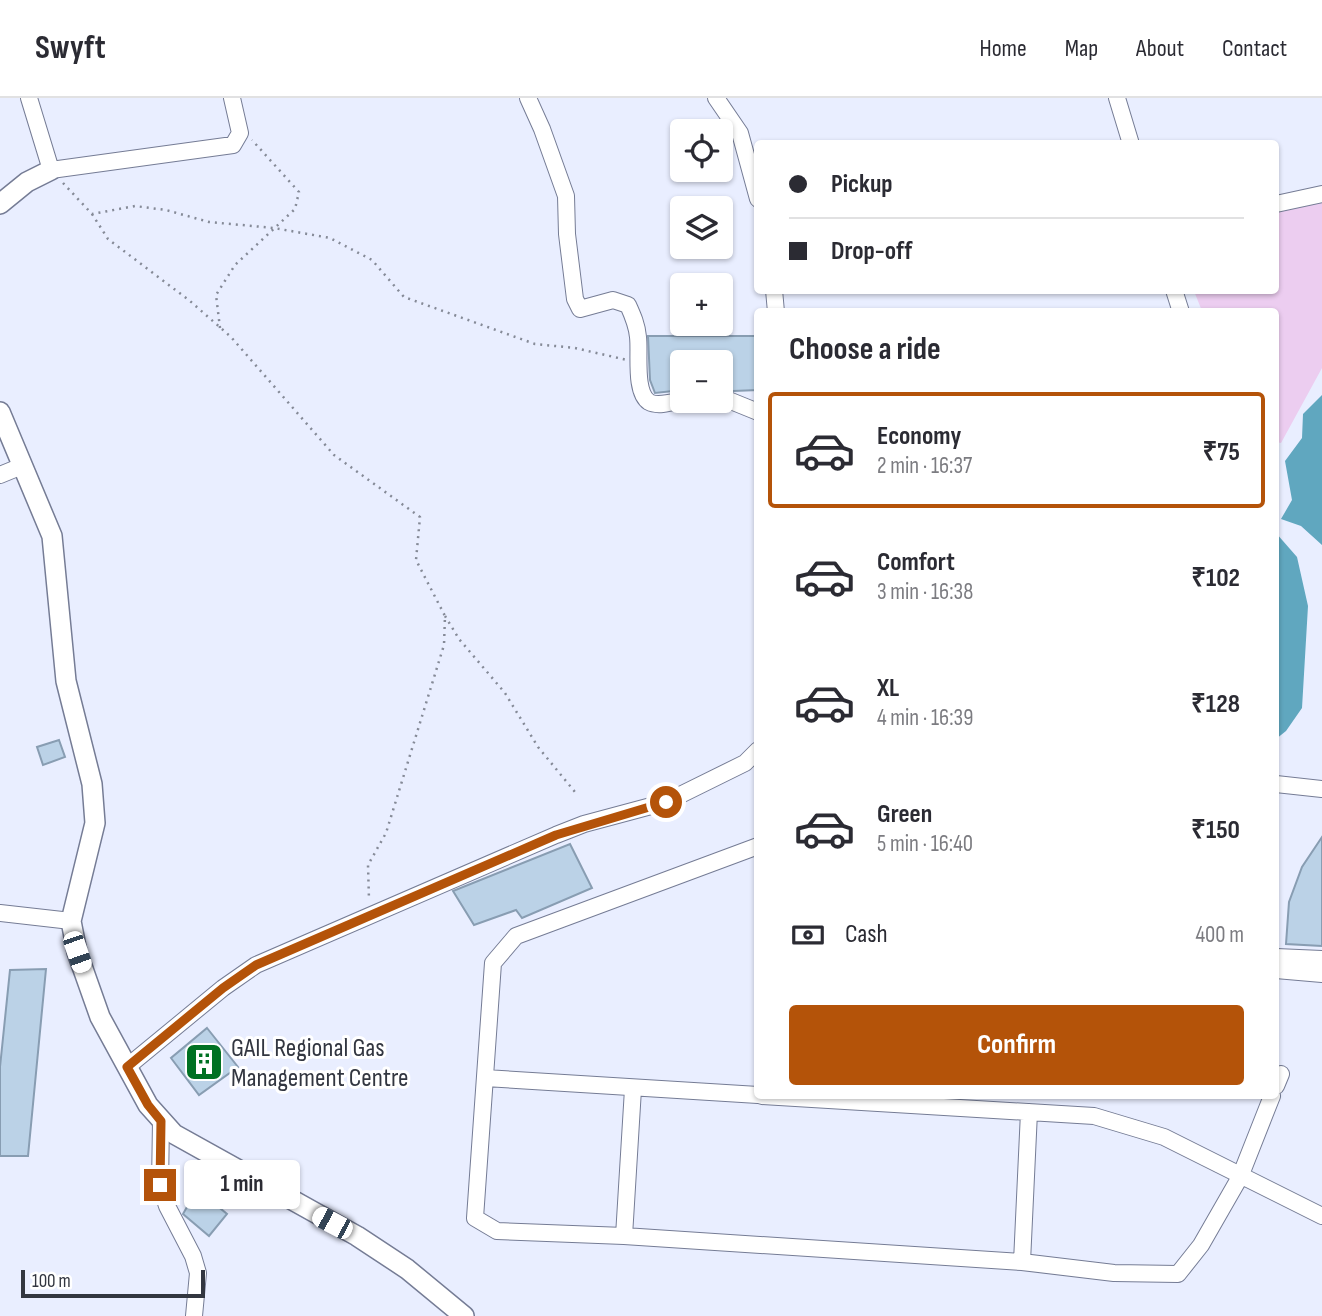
<!DOCTYPE html>
<html lang="en">
<head>
<meta charset="utf-8">
<style>
  body { margin:0; font-family:"Sofia Sans Condensed",sans-serif; background:#f2f2f3; color:#2b2b33; height:100vh; display:flex; flex-direction:column; font-size:26px; white-space:nowrap }
  * { box-sizing:border-box; margin:0 }
  p { font-size:23px; color:#7c7c81 }
  .icon { flex:none; width:38px; height:38px; fill:none; stroke:currentColor; stroke-width:2; stroke-linecap:round; stroke-linejoin:round }
  .map { position:relative; flex:1; overflow:hidden }
  .side { position:absolute; left:754px; top:210px; width:525px; height:791px; display:flex; flex-direction:column; background:#fff; border-radius:7px; box-shadow:0 2px 5px #0004 }
  .side>* { flex:none }
  .guide { position:absolute; left:754px; top:42px; width:525px; height:154px; border-radius:7px; box-shadow:0 2px 5px #0004; display:grid; align-content:center; height:154px; padding:0 35px; background:#fff }
  .controls { position:absolute; left:670px; top:21px; display:grid; gap:14px }
  .controls a { display:grid; place-items:center; width:63px; height:63px; border-radius:7px; background:#fff; box-shadow:0 2px 5px #0004; font-size:35px }
  .scale { position:absolute; left:21px; bottom:18px; width:184px; box-sizing:border-box; padding-left:7px; border:4px solid #323640; border-top:0; font-size:19px; line-height:24px; white-space:nowrap; color:#323640; -webkit-text-stroke:5px #fff; paint-order:stroke }
  .end { position:absolute; width:32px; height:32px; margin:-16px; border:9px solid #b45309; background:#fff; box-shadow:0 0 0 4px #fff }
  .from { border-radius:50% }
  .bubble { position:absolute; height:49px; border-radius:7px; background:#fff; box-shadow:0 2px 5px #0004; font-size:23px; font-weight:700; line-height:49px; text-align:center }
  .car { position:absolute; width:21px; height:42px; margin:-21px -10px; border-radius:9px; box-shadow:0 0 5px 2px #0007; background:linear-gradient(#fff 24%,#345 0 40%,#fff 0 76%,#345 0 86%,#fff 0) }
  .guide b { display:flex; align-items:center; gap:24px; height:66px; font-size:26px }
  .guide b+b { border-top:2px solid #e1e1e2 }
  .guide i { width:18px; height:18px; background:#2b2b33 }
  ul { padding:0; list-style:none }
  li { display:flex; align-items:center; gap:21px; height:116px; margin:0 14px 10px; padding:0 21px; border:4px solid transparent; border-radius:7px }
  li div { flex:1 }
  li b { display:block; font-size:26px }
  li em { font-style:normal; font-weight:700 }
  li.current { border-color:#b45309 }
  li>.icon { width:63px; height:63px; stroke-width:1.5 }
  h2 { padding:0 35px; font-size:32px; line-height:84px }
  .pay { display:flex; align-items:center; gap:18px; height:77px; padding:0 35px; font-size:26px }
  .pay p { margin-inline-start:auto }
  .primary-button { display:flex; gap:14px; margin-top:auto; padding:14px 35px }
  .primary-button a { flex:1; height:80px; border-radius:7px; background:#b45309; color:#fff; font-size:28px; font-weight:700; line-height:80px; text-align:center }
  header { display:flex; align-items:center; gap:42px; box-sizing:border-box; height:98px; padding:0 35px; background:#fff; border-bottom:2px solid #e1e1e2 }
  header strong { font-size:33px }
  nav { display:flex; gap:38px; margin-inline-start:auto; font-size:24px }
  .map>svg:first-child { display:block }
  .green { fill:#eccdf0 }
  .water { fill:#60a7bf }
  .building { fill:#bbd2e7; stroke:#889db2; stroke-width:2 }
  .lines { fill:none; stroke-linecap:round; stroke-linejoin:round }
  .minor-casing { stroke:#757c95; stroke-width:18 }
  .major-casing { stroke:#757c95; stroke-width:22 }
  .path { stroke:#858a97; stroke-width:2.5; stroke-dasharray:2 5; stroke-linecap:butt }
  .minor { stroke:#fff; stroke-width:16 }
  .major { stroke:#fff; stroke-width:19 }
  .route { stroke:#b45309; stroke-width:9 }
  .labels { text-anchor:middle; stroke-width:6; stroke-linejoin:round; paint-order:stroke }
  .poi-label { font-size:26px; fill:#323640; stroke:#fff; text-anchor:start }
</style>
</head>
<body>
<header>
<strong>Swyft</strong>
<nav><a>Home</a><a>Map</a><a>About</a><a>Contact</a></nav>
</header>
<div class="map">
<svg width="1322" height="1218" viewBox="0 0 1322 1218">
  <rect width="100%" height="100%" fill="#e9eeff"/>
  <path class="green" d="M1322,100V270L1281,345L1276,344V214L1202,213L1194,193L1276,192V111Z"/>
  <path class="water" d="M1322,297V447L1301,428L1281,421L1292,402L1285,363L1302,340L1303,316Z
    M1276,435L1297,459L1308,508L1302,610L1286,633L1276,641Z"/>
  <path class="building" d="M648,238H758V292L733,293L721,289V264H682V292L655,295L650,282Z
    M59,642L65,659L43,667L37,649Z
    M1322,739V848L1286,846L1289,804L1302,769Z
    M570,746L592,790L522,820L516,812L474,827L453,793Z
    M46,871L28,1058H0V969L10,872Z
    M207,930L238,969L199,997L171,960Z
    M197,1091L227,1116L209,1138L183,1116Z"/>
  <g class="lines">
    <defs>
      <path id="minor" d="M29,0L51,72L233,47L240,35L232,0
        M528,0L542,31L566,98L567,136L575,201L580,211L613,202L628,207C633,218 637,227 638,239C640,255 634,294 649,304C658,309 673,304 682,302
        M716,0L740,35L758,101
        M1117,0L1131,46
        M1276,106L1322,96
        M774,192L776,214
        M1174,192L1181,214
        M721,299L758,314
        M0,377L22,368
        M1276,686L1322,691
        M758,748L516,838L493,865L475,1120L497,1133L624,1138L1022,1164L1114,1175L1178,1176L1201,1147L1240,1079L1272,998
        M0,815L71,823
        M1276,859L1322,861
        M1276,872L1322,876
        M127,969L223,890L256,867L556,737L584,726L666,704L745,665L758,652
        M485,980L758,997
        M1276,988L1281,976
        M762,998L1094,1018L1164,1039L1322,1118
        M161,1023L160,1087L167,1108L193,1158L198,1175L194,1218
        M624,1138L633,991
        M1022,1164L1029,1014"/>
      <path id="major" d="M0,106L27,84L51,72
        M0,314L52,438L66,583L92,686L95,725L71,823L77,854L100,919L148,1007L174,1036L357,1138L407,1171L464,1218"/>
    </defs>
    <use href="#minor" class="minor-casing"/>
    <use href="#major" class="major-casing"/>
    <path class="path" d="M63,85L92,116L135,108L166,112L209,124L274,130L330,140L372,162L404,199L535,246L575,250L627,262
      M92,116L108,141L190,203L231,239L334,357L420,419L416,462L445,518L444,547L386,735L368,767L369,802
      M220,230L216,197L235,167L295,111L299,94L252,42
      M445,518L459,541L505,595L538,649L575,694"/>
    <use href="#minor" class="minor"/>
    <use href="#major" class="major"/>
  </g>
  <g class="lines">
    <path class="route" d="M160,1087L161,1023L148,1007L127,969L223,890L256,867L556,737L666,704"/>
  </g>
  <defs>
    <symbol id="building-square" viewBox="-11 -11 22 22"><rect x="-9" y="-9" width="18" height="18" rx="4" fill="#007123" stroke="#fff"/><path d="M-4-6H4V6H1V3H-1V6H-4ZM-2.5-4.3h1.7v1.8h-1.7ZM.8-4.3h1.7v1.8H.8ZM-2.5-1h1.7V.8h-1.7ZM.8-1h1.7V.8H.8Z" fill="#fff"/></symbol>
  </defs>
  <g fill-rule="evenodd">
    <use href="#building-square" x="182" y="942" width="44" height="44"/>
  </g>
  <g class="labels">
    <g class="poi-label">
      <text x="231" y="958">GAIL Regional Gas<tspan x="231" dy="30">Management Centre</tspan></text>
    </g>
  </g>
</svg>
<div class="controls">
<a><svg class="icon" aria-label="locate" viewBox="0 0 24 24"><circle cx="12" cy="12" r="6"/><path d="M12 2v4M12 18v4M2 12h4M18 12h4"/></svg></a>
<a><svg class="icon" aria-label="layers" viewBox="0 0 24 24"><path d="M12 4l9 5-9 5-9-5zM3 14l9 5 9-5"/></svg></a>
<a>+</a>
<a>−</a>
</div>
<div class="scale">100 m</div>
<i class="end from" style="left:666px;top:704px"></i>
<i class="end" style="left:160px;top:1087px"></i>
<div class="bubble" style="left:184px;top:1062px;width:116px">1 min</div>
<i class="car" style="left:77px;top:854px;rotate:161deg"></i>
<i class="car" style="left:332px;top:1125px;rotate:298deg"></i>
<div class="guide">
<b><i class="from"></i>Pickup</b>
<b><i></i>Drop-off</b>
</div>
<section class="side">
<h2>Choose a ride</h2>
<ul>
<li class="current"><svg class="icon" aria-label="car" viewBox="0 0 24 24"><path d="M5 17H2v-5l4-1 3-4h7l3 4 3 1v5h-3M9 17h6M6 11h13"/><circle cx="7" cy="17" r="2"/><circle cx="17" cy="17" r="2"/></svg><div><b>Economy</b><p>2 min · 16:37</p></div><em>₹75</em></li>
<li><svg class="icon" aria-label="car" viewBox="0 0 24 24"><path d="M5 17H2v-5l4-1 3-4h7l3 4 3 1v5h-3M9 17h6M6 11h13"/><circle cx="7" cy="17" r="2"/><circle cx="17" cy="17" r="2"/></svg><div><b>Comfort</b><p>3 min · 16:38</p></div><em>₹102</em></li>
<li><svg class="icon" aria-label="car" viewBox="0 0 24 24"><path d="M5 17H2v-5l4-1 3-4h7l3 4 3 1v5h-3M9 17h6M6 11h13"/><circle cx="7" cy="17" r="2"/><circle cx="17" cy="17" r="2"/></svg><div><b>XL</b><p>4 min · 16:39</p></div><em>₹128</em></li>
<li><svg class="icon" aria-label="car" viewBox="0 0 24 24"><path d="M5 17H2v-5l4-1 3-4h7l3 4 3 1v5h-3M9 17h6M6 11h13"/><circle cx="7" cy="17" r="2"/><circle cx="17" cy="17" r="2"/></svg><div><b>Green</b><p>5 min · 16:40</p></div><em>₹150</em></li>
</ul>
<div class="pay"><svg class="icon" aria-label="cash" viewBox="0 0 24 24"><path d="M3 7h18v10H3z"/><circle cx="12" cy="12" r="2"/></svg>Cash<p>400 m</p></div>
<div class="primary-button"><a>Confirm</a></div>
</section>
</div>
</body>
</html>
